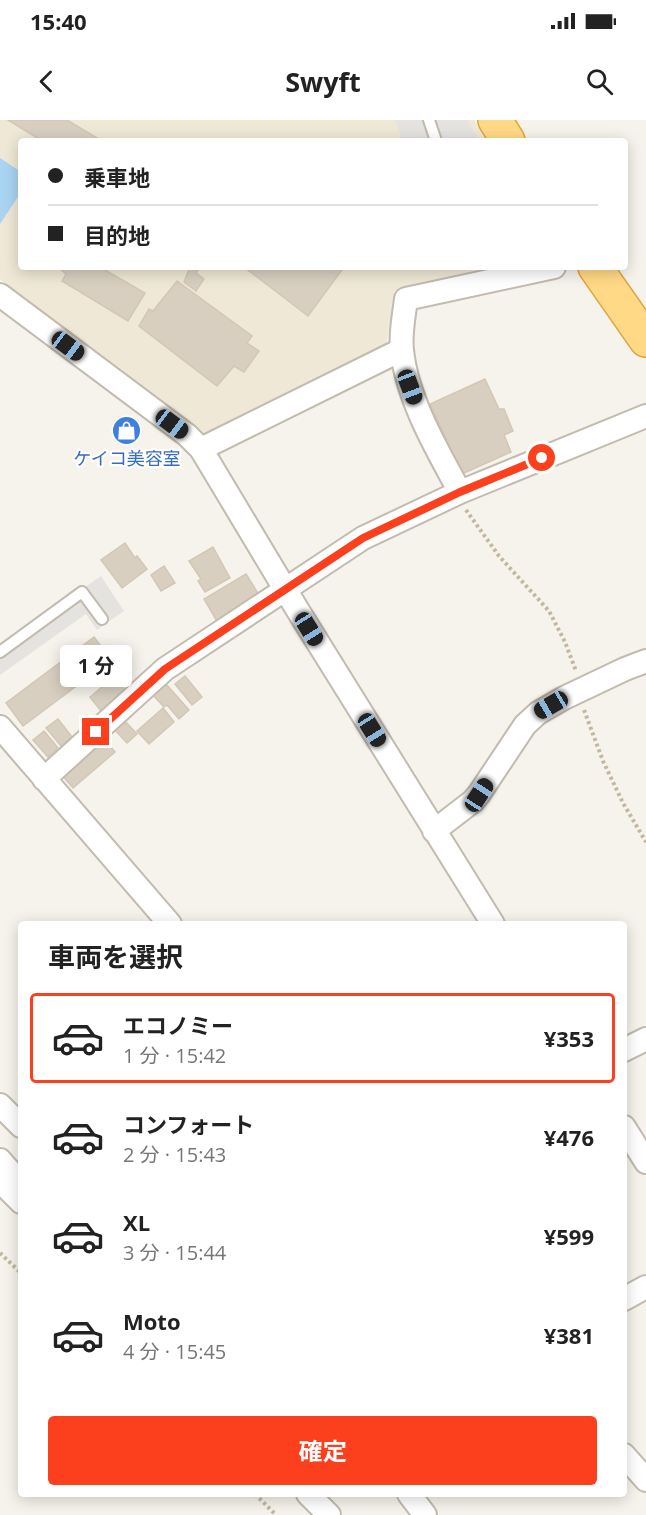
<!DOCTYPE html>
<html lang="ja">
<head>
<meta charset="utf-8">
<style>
  body { margin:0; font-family:"Open Sans","Noto Sans JP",sans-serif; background:#f2f2f2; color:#222; height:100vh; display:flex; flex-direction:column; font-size:22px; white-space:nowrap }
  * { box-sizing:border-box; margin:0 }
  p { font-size:20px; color:#767676 }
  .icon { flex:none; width:33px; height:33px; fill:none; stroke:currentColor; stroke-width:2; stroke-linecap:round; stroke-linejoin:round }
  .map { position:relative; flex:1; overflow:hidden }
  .sheet { position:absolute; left:18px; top:801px; width:609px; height:576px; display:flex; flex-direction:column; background:#fff; border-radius:6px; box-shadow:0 3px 15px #0003 }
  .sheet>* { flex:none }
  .guide { position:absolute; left:18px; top:18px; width:610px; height:132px; border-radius:6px; box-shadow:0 3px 15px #0003; display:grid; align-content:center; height:132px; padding:0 30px; background:#fff }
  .end { position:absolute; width:27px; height:27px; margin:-14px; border:8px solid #fc3f1d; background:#fff; box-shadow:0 0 0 3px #fff }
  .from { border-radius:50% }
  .bubble { position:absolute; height:42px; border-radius:6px; background:#fff; box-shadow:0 3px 15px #0003; font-size:20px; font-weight:700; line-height:42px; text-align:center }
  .car { position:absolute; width:18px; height:36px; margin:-18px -9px; border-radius:8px; box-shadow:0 0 4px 2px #0007; background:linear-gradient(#222 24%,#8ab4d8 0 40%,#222 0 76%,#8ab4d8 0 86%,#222 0) }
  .guide b { display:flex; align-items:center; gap:21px; height:57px; font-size:22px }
  .guide b+b { border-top:2px solid #e0e0e0 }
  .guide i { width:15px; height:15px; background:#222 }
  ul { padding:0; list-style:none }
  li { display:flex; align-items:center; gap:18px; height:90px; margin:0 12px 9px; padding:0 18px; border:3px solid transparent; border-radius:6px }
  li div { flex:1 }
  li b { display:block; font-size:22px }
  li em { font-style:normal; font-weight:700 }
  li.active { border-color:#fc3f1d }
  li>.icon { width:54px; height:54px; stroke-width:1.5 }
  h2 { padding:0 30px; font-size:27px; line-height:72px }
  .button { display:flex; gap:12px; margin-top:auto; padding:12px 30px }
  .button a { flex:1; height:69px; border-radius:6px; background:#fc3f1d; color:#fff; font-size:24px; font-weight:700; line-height:69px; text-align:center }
  .status { display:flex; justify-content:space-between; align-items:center; height:42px; padding:0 30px; background:#fff; direction:ltr }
  .status svg { height:16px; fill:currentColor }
  header { display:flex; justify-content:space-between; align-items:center; height:78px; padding:0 30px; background:#fff; font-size:27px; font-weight:700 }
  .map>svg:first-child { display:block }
  .education { fill:#efe8d6 }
  .parking { fill:#e5e3e0 }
  .water { fill:#a9d4f2 }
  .building { fill:#d8cfc1; stroke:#d3c7b4; stroke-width:1.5 }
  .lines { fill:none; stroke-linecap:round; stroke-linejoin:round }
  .service-casing { stroke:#c2bbae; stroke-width:14 }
  .minor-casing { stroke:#c2bbae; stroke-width:26 }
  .trunk-casing { stroke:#e0a43c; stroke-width:36 }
  .path { stroke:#c4b79f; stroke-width:4; stroke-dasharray:3 3; stroke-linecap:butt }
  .service { stroke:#fff; stroke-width:10 }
  .minor { stroke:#fff; stroke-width:22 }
  .trunk { stroke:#ffd985; stroke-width:33 }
  .route { stroke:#fc3f1d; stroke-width:8 }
  .labels { text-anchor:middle; stroke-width:4.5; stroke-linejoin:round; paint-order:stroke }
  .shop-label { font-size:18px; fill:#366cbe; stroke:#fff }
</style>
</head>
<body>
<div class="status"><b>15:40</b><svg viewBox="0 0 49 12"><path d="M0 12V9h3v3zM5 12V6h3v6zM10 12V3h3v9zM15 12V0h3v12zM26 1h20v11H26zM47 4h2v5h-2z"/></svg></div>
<header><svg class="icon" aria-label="back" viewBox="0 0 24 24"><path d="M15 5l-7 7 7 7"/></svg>Swyft<svg class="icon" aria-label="search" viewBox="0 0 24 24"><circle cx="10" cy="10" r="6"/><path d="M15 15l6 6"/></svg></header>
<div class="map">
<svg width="646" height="1395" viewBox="0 0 646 1395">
  <rect width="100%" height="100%" fill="#f6f3ec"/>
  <path class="education" d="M0,0H474L486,21H21V147H516L394,173L386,227L204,317L192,302L0,159Z"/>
  <path class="parking" d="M395,0H467L480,21H402Z
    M101,456L124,491L97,510L86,494L0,555V527Z"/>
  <path class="water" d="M0,38L21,52V72L0,104Z"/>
  <path class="building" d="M8,0H67L102,21H42Z
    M60,147H100L145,173L128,201L62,161L66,154L59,148Z
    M190,147H200L196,153L204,159L196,171L184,162Z
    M244,147H344L308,196Z
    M177,161L252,216L247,223L259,231L244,252L234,246L217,266L139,206L149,189L153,191Z
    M485,259L499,289H504L513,311L504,315L511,332L462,354L430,284Z
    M125,423L135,438L137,436L147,449L122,468L101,440Z
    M213,427L230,458L205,472L198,461L201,459L189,441Z
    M164,446L175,463L161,471L151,455Z
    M246,454L261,478L218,503L204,479Z
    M94,517L111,540L23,606L6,583Z
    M185,556L202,577L192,585L175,564Z
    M114,557L126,571L101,591L90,577Z
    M166,564L189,590L179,599L167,585L164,587L153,575Z
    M163,588L174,602L149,624L137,611Z
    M58,599L72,617L61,626L46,608Z
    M124,600L137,614L127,623L114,609Z
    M44,611L58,628L48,637L33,620Z
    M105,620L115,632L73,668L62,655Z"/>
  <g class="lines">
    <defs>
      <path id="service" d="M429,0L436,21
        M0,532L82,472L102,499"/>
      <path id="minor" d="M0,175L187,315L201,329L297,489L493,804
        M201,329L395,233L402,231
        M460,372C437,330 407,279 402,230C400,213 404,196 406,179L554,147
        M0,607L170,804
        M44,659L165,549L363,418L460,372L646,296
        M434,711L473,681L479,674L525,605L538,593L564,578L625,549L646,541
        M624,930L646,919
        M0,985L21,1006
        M624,1007L646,1042
        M0,1040L21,1064
        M0,1061L21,1082
        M624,1179L646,1167
        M624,1335L646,1360
        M308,1374L329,1395
        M409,1374L425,1395"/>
      <path id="trunk" d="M495,0L508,21
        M595,147L646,220"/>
    </defs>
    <use href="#service" class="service-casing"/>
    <use href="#minor" class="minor-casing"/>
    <use href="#trunk" class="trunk-casing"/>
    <path class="path" d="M466,390L499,436L549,491L565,522L576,551
      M584,590L603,641L623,683L646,722
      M0,1133L21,1153
      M255,1374L276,1395"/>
    <use href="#service" class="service"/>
    <use href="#minor" class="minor"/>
    <use href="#trunk" class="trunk"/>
  </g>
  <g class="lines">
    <path class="route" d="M96,612L165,549L363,418L460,372L542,338"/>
  </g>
  <defs>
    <symbol id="shop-disc" viewBox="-11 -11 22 22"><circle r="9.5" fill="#3f7fe0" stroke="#fff"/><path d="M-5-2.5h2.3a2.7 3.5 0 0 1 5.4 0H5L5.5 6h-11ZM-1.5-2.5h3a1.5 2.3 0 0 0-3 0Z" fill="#fff"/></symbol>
  </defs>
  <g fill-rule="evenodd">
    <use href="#shop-disc" x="110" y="294" width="33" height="33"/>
  </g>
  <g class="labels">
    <g class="shop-label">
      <text x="127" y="345">ケイコ美容室</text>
    </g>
  </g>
</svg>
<i class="end from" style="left:542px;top:338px"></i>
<i class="end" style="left:96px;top:612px"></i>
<div class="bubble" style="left:60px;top:525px;width:72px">1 分</div>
<i class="car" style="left:68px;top:226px;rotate:127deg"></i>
<i class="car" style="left:410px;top:267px;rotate:159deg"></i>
<i class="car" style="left:172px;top:304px;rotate:127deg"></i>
<i class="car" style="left:309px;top:509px;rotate:148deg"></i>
<i class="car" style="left:551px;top:585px;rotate:240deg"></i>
<i class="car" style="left:372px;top:610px;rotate:148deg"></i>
<i class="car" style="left:479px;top:675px;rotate:33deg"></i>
<div class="guide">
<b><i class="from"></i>乗車地</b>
<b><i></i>目的地</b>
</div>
<section class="sheet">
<h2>車両を選択</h2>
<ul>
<li class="active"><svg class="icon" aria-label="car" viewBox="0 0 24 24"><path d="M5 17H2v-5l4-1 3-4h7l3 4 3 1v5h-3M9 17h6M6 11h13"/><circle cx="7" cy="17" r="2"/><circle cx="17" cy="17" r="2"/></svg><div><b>エコノミー</b><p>1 分 · 15:42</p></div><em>¥353</em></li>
<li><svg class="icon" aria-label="car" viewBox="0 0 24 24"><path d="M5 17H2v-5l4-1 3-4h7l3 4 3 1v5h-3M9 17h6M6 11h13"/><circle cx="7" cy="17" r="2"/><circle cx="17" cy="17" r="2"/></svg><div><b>コンフォート</b><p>2 分 · 15:43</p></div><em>¥476</em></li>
<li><svg class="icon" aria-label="car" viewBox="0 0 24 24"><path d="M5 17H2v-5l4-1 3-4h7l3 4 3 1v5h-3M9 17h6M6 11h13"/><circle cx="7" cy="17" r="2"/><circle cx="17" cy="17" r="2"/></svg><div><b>XL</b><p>3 分 · 15:44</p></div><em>¥599</em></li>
<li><svg class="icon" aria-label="car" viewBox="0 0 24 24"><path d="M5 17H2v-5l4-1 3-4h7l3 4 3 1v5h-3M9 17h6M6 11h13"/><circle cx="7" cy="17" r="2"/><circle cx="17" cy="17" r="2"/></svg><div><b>Moto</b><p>4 分 · 15:45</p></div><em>¥381</em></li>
</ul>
<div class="button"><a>確定</a></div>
</section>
</div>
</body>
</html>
